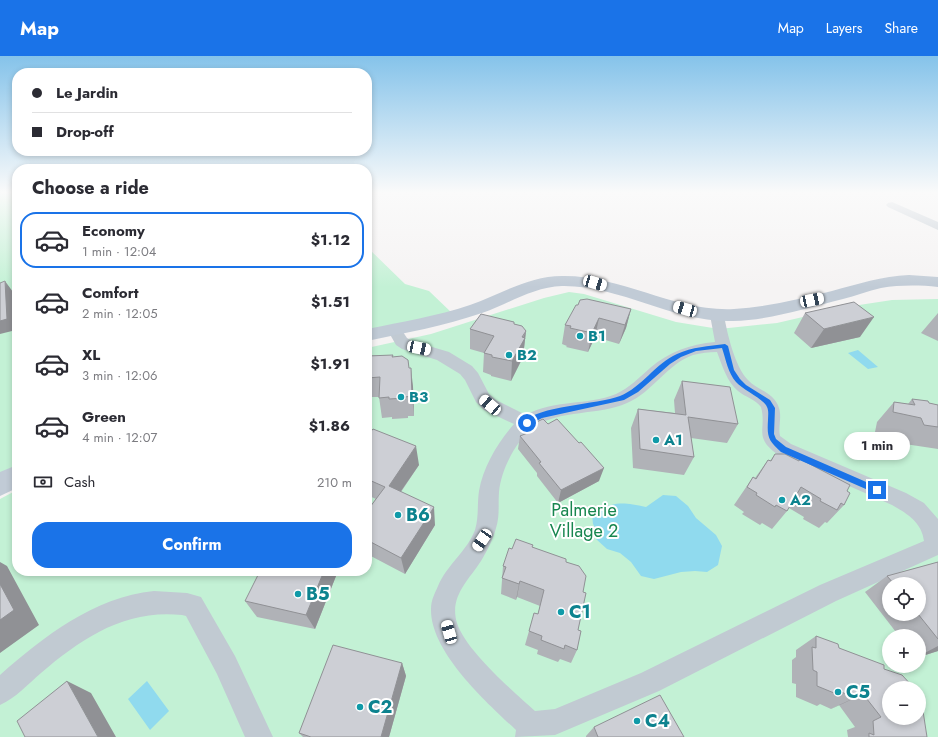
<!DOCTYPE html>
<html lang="en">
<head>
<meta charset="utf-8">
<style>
  body { margin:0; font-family:Jost,sans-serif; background:#f7f7f7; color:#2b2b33; height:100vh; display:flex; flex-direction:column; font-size:15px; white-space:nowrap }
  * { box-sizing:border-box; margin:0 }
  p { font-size:13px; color:#7c7c81 }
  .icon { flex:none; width:22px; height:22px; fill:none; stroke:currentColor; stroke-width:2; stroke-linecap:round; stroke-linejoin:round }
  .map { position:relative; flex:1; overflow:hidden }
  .side { position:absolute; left:12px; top:108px; width:360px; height:412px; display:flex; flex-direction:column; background:#fff; border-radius:16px; box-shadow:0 2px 6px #0003 }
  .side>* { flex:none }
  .guide { position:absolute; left:12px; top:12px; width:360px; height:88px; border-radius:16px; box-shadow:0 2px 6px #0003; display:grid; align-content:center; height:88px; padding:0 20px; background:#fff }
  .tools { position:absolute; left:882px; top:521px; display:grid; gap:8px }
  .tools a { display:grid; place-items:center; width:44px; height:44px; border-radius:50%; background:#fff; box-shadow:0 2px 6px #0003; font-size:20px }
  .end { position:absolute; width:18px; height:18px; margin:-9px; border:5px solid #1a73e8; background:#fff; box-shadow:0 0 0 2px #fff }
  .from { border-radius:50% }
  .bubble { position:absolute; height:28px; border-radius:14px; background:#fff; box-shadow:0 2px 6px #0003; font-size:13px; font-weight:700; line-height:28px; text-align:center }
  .car { position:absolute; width:12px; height:24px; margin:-12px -6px; border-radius:5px; box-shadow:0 0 3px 1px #0007; background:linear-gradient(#fff 24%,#345 0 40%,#fff 0 76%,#345 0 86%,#fff 0) }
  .guide b { display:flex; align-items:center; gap:14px; height:38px; font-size:15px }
  .guide b+b { border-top:1px solid #e1e1e2 }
  .guide i { width:10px; height:10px; background:#2b2b33 }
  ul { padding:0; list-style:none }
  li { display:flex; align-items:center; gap:12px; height:56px; margin:0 8px 6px; padding:0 12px; border:2px solid transparent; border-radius:16px }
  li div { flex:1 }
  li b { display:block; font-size:15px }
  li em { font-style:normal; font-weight:700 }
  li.on { border-color:#1a73e8 }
  li>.icon { width:36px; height:36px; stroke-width:1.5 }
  h2 { padding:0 20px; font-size:18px; line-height:48px }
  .pay { display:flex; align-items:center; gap:10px; height:44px; padding:0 20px; font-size:15px }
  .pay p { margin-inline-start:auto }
  .button { display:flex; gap:8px; margin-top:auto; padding:8px 20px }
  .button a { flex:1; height:46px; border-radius:16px; background:#1a73e8; color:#fff; font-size:16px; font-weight:700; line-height:46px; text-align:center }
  header { display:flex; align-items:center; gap:24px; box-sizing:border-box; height:56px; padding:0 20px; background:#1a73e8; color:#fff }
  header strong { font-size:19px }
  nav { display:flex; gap:22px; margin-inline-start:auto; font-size:14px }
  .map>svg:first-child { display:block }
  .green { fill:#c3f1d5; fill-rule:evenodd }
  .water { fill:#90daee }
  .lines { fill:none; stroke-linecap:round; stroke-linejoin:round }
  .street { fill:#c1cad2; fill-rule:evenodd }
  .secondary { fill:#c1cbd6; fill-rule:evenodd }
  .wall { fill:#b0b2b7; fill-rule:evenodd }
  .shaded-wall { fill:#909195 }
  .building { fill:#cdcfd5; stroke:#909195 }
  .route { fill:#1a73e8 }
  .culture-dot { fill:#0f9aa8; stroke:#fff; stroke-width:1.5 }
  .labels { text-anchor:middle; stroke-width:4; stroke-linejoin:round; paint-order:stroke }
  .culture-label { font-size:15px; font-weight:bold; fill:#0d838f; stroke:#fff; text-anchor:start }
  .near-park-label { font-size:18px; fill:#17864f; stroke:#fff }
  .near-culture-label { font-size:18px; font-weight:bold; fill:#0d838f; stroke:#fff; text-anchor:start }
</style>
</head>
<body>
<header>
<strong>Map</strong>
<nav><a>Map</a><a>Layers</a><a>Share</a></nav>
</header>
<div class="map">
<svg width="938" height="681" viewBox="0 0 938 681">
  <rect width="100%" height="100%" fill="#f5f3f3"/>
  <path class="green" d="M0,136H17V409L0,419Z
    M367,191L405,228L429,235L453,258L367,276Z
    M569,236L584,238L676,266L719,273L777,267L846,251L892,244L938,243V681H0V443L17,434V515H367V292L431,278L544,242ZM889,528H919V558H889ZM889,580H919V610H889ZM889,632H919V662H889Z"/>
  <path class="water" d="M858,294L878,311L868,313L848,297Z
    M663,439L676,440L688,450L696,462L716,479L722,490L718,509L707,516L695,515L681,516L654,523L641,520L631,506L620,497L607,493L596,483L599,478L593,468L592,458C614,445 622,446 646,451Z
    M147,625L169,655L150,674L128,643Z"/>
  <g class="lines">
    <path class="street" d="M892,146L938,166V174L888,151L886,149L888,147Z
      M717,254L722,256L724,259C727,277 735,311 748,324C758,335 774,336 779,352C782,361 778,371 780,380L791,388L906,437L924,447L938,463V499L836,545L659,635L555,679L515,681L516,674C487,647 430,596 431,553C431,544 435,537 438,530C447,509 467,495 475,474C479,461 477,448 479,435C483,411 498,386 514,368L484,354L476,346L465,324L460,318L437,304L402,293L396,289L387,273L389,270L394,268L399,270L407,282L412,285L449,296L472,310L478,317L489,338L496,344L526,359C554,343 587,350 616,338C629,332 640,321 650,312C669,296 690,288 715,286L710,259L712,256ZM717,296C722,309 727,326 738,335C745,341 755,343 761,351C767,373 753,381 777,398L892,449C906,457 922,466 924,485L820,529L641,617L555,653L535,655C513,635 466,595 457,567C449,541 468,525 481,505C487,495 493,484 496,472C500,460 498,448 499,436C501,414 516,384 534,371C561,353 598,360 627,347C653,336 667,308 693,299C701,297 709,296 717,296Z
      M154,535L187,537L201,541L235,600L273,681H245L217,618L186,560L182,559C125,553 82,582 41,617C28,628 16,642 0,649V619C43,581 94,541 154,535Z"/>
    <path class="secondary" d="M909,219L938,221V231C919,229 899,229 881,232C868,235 855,240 843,243C807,252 770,264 733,265C673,267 621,229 562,230C533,231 508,248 482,257C444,270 405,277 367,285V273C402,266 437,260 470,249C501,238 529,220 562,220C622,219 674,256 734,253C767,251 800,243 832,235C858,228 882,220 909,219Z
      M17,409V432L0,440V416Z"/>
  </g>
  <path class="wall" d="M578,249L631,253L626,272L619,288L595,281L588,296L566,291L567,290L562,288L565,269Z
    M805,257L860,281L811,292L794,277Z
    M938,257V285L921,277Z
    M514,268L526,275L523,301L511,325L491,320V319L483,316L484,297L470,293V273Z
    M367,300L393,301L408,304L409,312L413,331L414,360H408V362L392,363V361L382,362L379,341H367Z
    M682,325L738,368L727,387L691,382L694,401L684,419L633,412L631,372L638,353L675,357L674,344Z
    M912,343L938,349V394V393L905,388L902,381L875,376L877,366L894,346L908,348Z
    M548,368L579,387L599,425L558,447L537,420V417L518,393L520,380L525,378L526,371Z
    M367,380L419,409L401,436L435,469L405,518L367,498V455L376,443L367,439Z
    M775,398L847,435L844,449L827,467L825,466L819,472L803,463L804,461L789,452L787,455L772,473L762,467L760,469L742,458L744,456L734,449L753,421L755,422L768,404L770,405Z
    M532,492L566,506L583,536L578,574L577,594L571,607L560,603L558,606L537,598L538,594L525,589L529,575L538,558L540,550L517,541L516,544L501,538L503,510L512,493Z
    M938,506V595L919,601V580H899L865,536L887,520ZM889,528H919V558H889Z
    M338,515L315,573L257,561L245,545Z
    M816,580L839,592L884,613L889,632L927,681H848L847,674L855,671L839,649L831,653L820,648L817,650L796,641V628L792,627V604L796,601V594Z
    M402,607L406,620L389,681H303L299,677Z
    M594,671L684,681H586V680Z"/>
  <path class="shaded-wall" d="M5,225L13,236L16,274L0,278V265Z
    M631,253L626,272L619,288L625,269Z
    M874,261L860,281L811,292L824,273Z
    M599,262L595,281L588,296L592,277Z
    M526,275L523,301L511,325L512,305Z
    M411,312L413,331L414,360L412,340Z
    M416,390L419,409L392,448L389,430Z
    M604,412L599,425L558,447L561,434Z
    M434,451L435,469L405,518L401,502Z
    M0,506L7,510L39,569L0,597Z
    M324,515H338L315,573L306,559Z
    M520,525L517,541L516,544L519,528Z
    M938,590V595L919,601V600Z
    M402,607L406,620L389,681H381Z
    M67,625L91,637L116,681H98Z
    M863,638L839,649L831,653L855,642Z"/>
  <path class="building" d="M5,225L7,263L0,265V227Z
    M587,243L631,253L625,269L599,262L592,277L570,272L571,270L565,269L576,249H578L580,244Z
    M854,246L874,261L824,273L805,257Z
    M481,258L514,266V268L522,270L526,275L522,281L525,282L512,305L492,301V299L484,297L494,280L470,273Z
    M393,299L392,301L402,300L408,304L409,312H411L412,340L405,341V342L389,343V341L379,342L380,321L367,322V300Z
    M682,325L730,331L738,368L688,361L694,401L640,393L638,353L686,359Z
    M912,343L928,345L929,347L938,349V371L924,369L921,362L893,356L894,346L915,349Z
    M543,363L548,368L557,363L579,387L581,386L604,412L561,434L539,407L541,406L520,380L530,376L526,371Z
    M373,373L416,390L389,430L434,451L401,502L367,484V455L385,431L367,423V380Z
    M775,398H785L799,405L800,403L850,429L847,435L850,437L844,449L841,447L837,454L820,445L821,443L801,431L787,455L776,449L775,451L756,439L757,437L747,431L753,421L756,423L768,404L771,405Z
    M516,483L533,489L532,491L566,503V506L579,510L586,520L583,536L586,537L578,574L581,575L577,594L565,589L564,593L541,584L542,580L529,575L534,557L538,558L544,534L520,525L519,528L502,522L506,511L503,510L509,492L512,493Z
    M938,506V583L918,558H919V528H894L887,520Z
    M260,515H324L306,559L245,545Z
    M0,528L14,554L0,564Z
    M816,580L838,588L839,592L884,609V613L902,619L914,632H889V662H919V653L923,655L927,681H869V677L874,679L873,665L881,661L863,638L855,642L839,635V639L817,630V616L813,614L812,591L816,592Z
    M333,589L402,607L381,681H311L299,677Z
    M67,625L98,681H25L17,665Z
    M660,639L684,681H598L594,671Z"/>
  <linearGradient id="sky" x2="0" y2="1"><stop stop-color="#85c3ea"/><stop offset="0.59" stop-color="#fafafa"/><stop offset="1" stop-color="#fafafa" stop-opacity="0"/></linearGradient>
  <rect width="938" height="231" fill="url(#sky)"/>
  <path class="route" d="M725,288L728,290L734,314L740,323L746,329L770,344L775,352L774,378L776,383L786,391L880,432V437H875L781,396C768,384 767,381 768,364C768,360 769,355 767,351C764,343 743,334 736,326C728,317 726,304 722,292L696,295L681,301L670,308L638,336L624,344L542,362L527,370L523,367C538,349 597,349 620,340C642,331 655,308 677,298C692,291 709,290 725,288Z"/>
  <g class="culture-dot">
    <circle cx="580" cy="280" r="4"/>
    <circle cx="509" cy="299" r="4"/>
    <circle cx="401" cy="341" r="4"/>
    <circle cx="656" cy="384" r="4"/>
    <circle cx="782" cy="444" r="4"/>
    <circle cx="398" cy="459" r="4"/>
    <circle cx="298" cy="538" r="4"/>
    <circle cx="561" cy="556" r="4"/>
    <circle cx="838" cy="636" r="4"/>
    <circle cx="360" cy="651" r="4"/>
    <circle cx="637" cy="665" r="4"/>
  </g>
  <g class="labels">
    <g class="culture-label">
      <text x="588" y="285">B1</text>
      <text x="517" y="304">B2</text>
      <text x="409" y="346">B3</text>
      <text x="664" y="389">A1</text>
      <text x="790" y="449">A2</text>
    </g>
    <g class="near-park-label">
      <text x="584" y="460">Palmerie<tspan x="584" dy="21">Village 2</tspan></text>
    </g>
    <g class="near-culture-label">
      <text x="406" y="465">B6</text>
      <text x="306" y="544">B5</text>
      <text x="569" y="562">C1</text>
      <text x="846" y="642">C5</text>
      <text x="368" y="657">C2</text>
      <text x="645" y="671">C4</text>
    </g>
  </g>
</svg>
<div class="tools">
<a><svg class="icon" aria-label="locate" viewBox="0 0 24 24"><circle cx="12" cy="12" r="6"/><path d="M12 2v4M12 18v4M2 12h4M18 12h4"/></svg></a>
<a>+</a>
<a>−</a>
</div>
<i class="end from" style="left:527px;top:367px"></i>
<i class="end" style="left:877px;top:434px"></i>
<div class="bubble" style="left:844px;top:376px;width:66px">1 min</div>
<i class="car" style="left:595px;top:227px;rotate:106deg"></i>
<i class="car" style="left:812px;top:244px;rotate:78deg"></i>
<i class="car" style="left:685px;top:253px;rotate:286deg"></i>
<i class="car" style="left:419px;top:292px;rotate:102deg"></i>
<i class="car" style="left:490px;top:349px;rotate:311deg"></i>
<i class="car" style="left:482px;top:484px;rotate:214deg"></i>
<i class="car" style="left:449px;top:576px;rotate:344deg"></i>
<div class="guide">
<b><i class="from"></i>Le Jardin</b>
<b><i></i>Drop-off</b>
</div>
<section class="side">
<h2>Choose a ride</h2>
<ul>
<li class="on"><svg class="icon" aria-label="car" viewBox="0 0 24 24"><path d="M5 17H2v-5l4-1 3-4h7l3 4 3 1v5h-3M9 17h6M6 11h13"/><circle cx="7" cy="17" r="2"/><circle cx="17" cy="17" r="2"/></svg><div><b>Economy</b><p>1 min · 12:04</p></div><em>$1.12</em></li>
<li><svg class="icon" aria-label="car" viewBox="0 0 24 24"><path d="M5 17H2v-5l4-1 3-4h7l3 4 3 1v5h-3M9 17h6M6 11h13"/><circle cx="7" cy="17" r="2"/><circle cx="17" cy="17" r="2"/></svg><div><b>Comfort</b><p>2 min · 12:05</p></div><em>$1.51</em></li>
<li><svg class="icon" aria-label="car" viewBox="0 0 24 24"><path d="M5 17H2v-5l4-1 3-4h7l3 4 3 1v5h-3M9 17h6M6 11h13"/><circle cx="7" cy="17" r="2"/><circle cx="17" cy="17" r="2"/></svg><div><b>XL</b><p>3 min · 12:06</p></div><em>$1.91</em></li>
<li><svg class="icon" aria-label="car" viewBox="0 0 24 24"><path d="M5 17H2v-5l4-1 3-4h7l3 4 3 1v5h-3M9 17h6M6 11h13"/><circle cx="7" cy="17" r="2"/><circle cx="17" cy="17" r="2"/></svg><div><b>Green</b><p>4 min · 12:07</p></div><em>$1.86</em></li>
</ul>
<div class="pay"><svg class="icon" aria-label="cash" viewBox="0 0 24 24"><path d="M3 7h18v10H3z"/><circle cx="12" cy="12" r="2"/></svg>Cash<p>210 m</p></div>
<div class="button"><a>Confirm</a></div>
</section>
</div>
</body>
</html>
